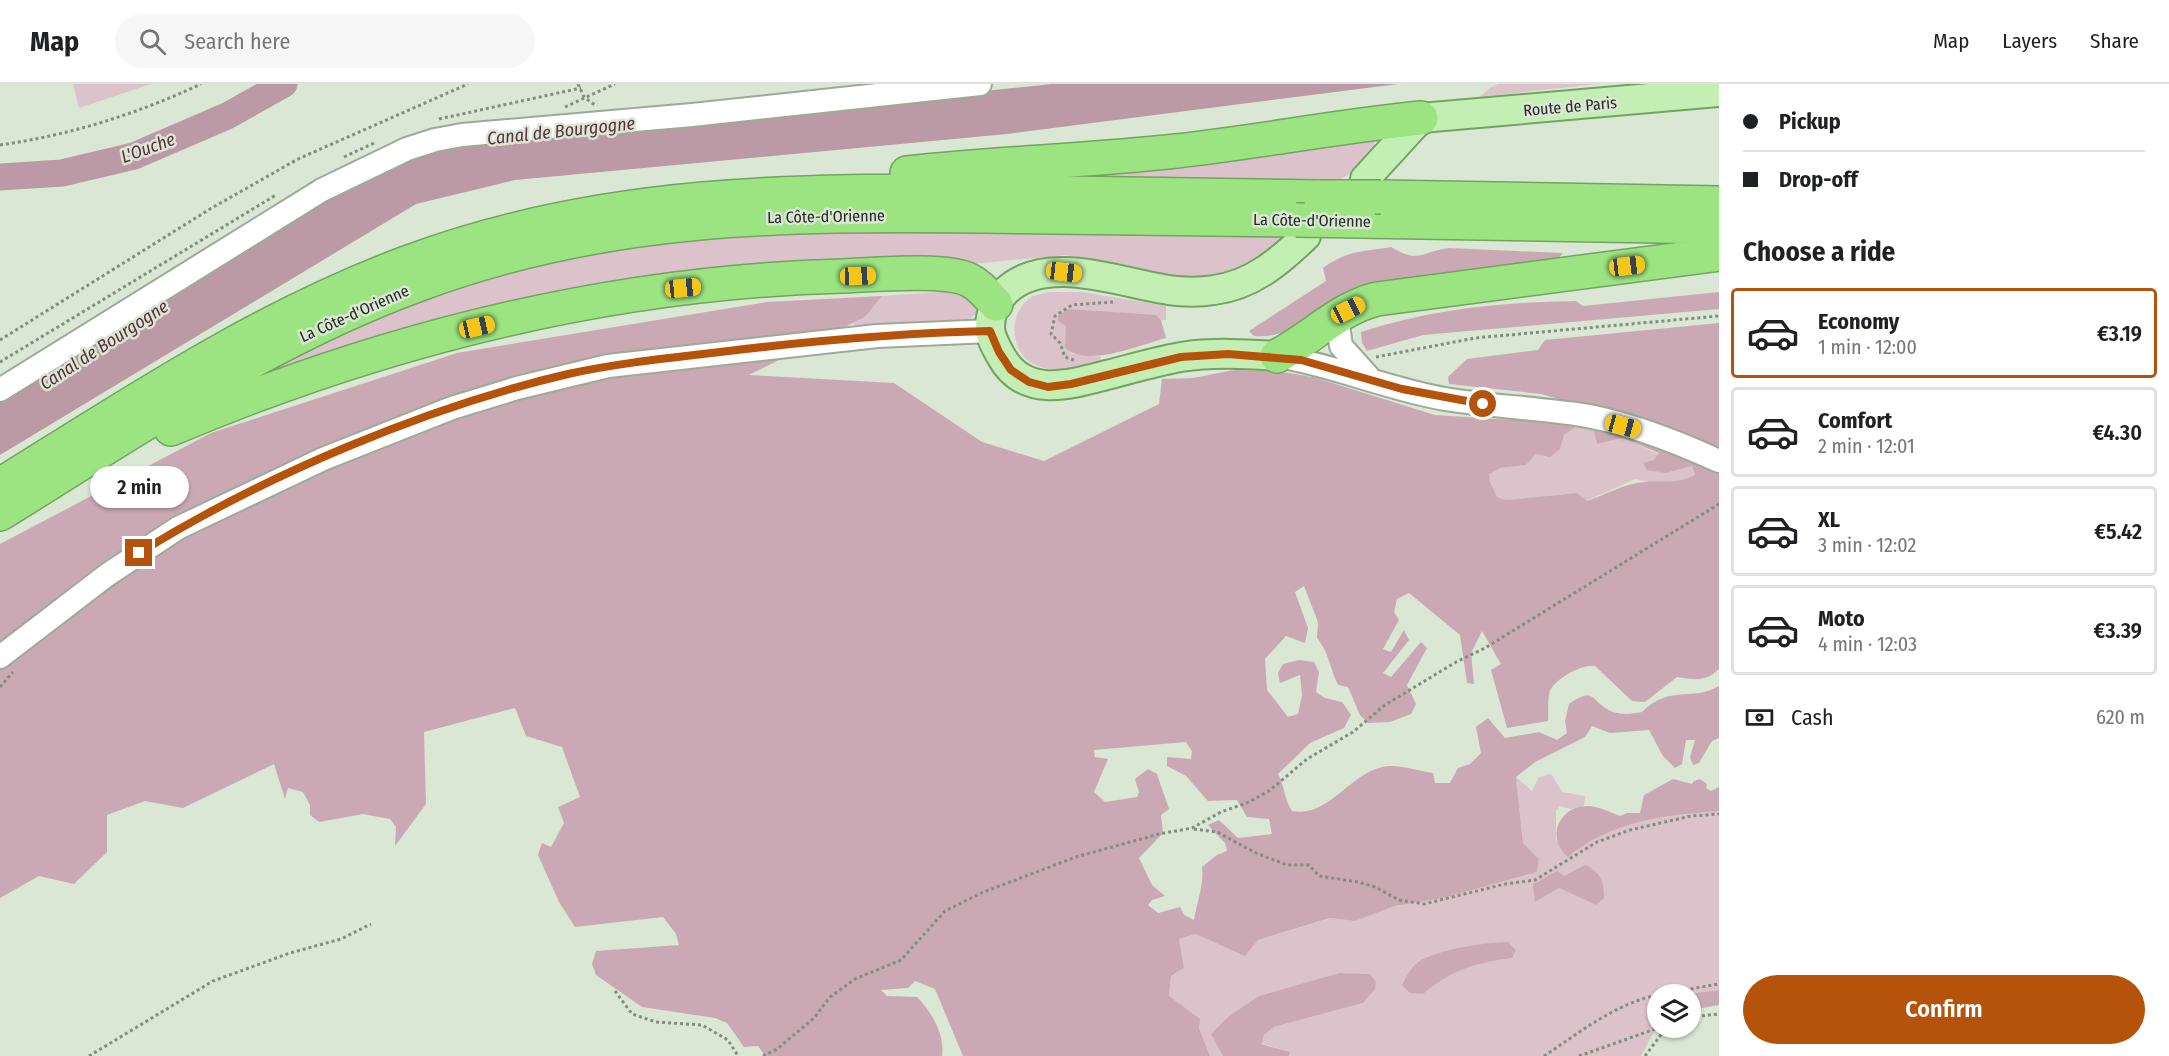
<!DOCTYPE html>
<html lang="en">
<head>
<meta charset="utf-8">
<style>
  body { margin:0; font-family:"Fira Sans Condensed",sans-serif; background:#f6f6f6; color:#202124; height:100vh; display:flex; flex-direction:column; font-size:22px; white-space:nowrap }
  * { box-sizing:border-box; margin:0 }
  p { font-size:20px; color:#757577 }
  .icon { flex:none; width:33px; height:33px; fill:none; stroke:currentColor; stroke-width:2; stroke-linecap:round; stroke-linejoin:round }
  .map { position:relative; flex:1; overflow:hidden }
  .side { display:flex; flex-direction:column; background:#fff; width:450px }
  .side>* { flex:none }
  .top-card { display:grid; align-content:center; height:132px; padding:0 24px; background:#fff }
  .fabs { position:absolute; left:1647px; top:900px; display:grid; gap:12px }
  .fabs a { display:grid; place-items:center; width:54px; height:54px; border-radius:50%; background:#fff; box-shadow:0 2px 4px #0004; font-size:30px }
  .end { position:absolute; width:27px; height:27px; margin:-14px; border:8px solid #b45309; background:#fff; box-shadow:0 0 0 3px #fff }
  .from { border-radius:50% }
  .bubble { position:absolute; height:42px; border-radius:21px; background:#fff; box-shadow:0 2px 4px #0004; font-size:20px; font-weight:600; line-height:42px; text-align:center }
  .car { position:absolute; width:18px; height:36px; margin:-18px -9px; border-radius:8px; box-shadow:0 0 4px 2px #0007; background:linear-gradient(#f5c518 24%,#345 0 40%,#f5c518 0 76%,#345 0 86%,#f5c518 0) }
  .top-card b { display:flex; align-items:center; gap:21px; height:57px; font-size:22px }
  .top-card b+b { border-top:2px solid #e0e0e0 }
  .top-card i { width:15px; height:15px; background:#202124 }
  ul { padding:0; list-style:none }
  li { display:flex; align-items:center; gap:18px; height:90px; margin:0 12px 9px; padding:0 12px; border:3px solid #e0e0e0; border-radius:6px }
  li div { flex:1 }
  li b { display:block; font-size:22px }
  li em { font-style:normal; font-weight:600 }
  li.on { border-color:#b45309 }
  li>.icon { width:54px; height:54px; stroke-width:1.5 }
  h2 { padding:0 24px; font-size:27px; line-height:72px }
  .pay { display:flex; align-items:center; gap:15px; height:66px; padding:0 24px; font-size:22px }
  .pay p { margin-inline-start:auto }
  .action { display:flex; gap:12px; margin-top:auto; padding:12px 24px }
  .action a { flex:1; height:69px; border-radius:36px; background:#b45309; color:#fff; font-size:24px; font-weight:600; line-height:69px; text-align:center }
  header { display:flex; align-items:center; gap:36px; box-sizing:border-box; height:84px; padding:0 30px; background:#fff; border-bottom:2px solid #e0e0e0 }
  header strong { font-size:28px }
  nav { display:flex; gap:33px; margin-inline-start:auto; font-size:21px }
  .search { width:420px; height:54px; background:#f6f6f6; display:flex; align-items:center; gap:15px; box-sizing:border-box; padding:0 21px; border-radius:33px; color:#757577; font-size:22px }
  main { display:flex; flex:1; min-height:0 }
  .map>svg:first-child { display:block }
  .green { fill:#dcc2ca; fill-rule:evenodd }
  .forest { fill:#cba9b4; fill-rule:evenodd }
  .water { fill:#bc9aa5 }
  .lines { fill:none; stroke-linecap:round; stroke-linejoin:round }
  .river { stroke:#bc9aa5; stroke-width:27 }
  .minor-casing { stroke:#9daa99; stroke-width:26 }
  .major-casing { stroke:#72a361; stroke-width:32 }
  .highway-casing { stroke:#72a361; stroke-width:36 }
  .path { stroke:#838d7f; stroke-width:3; stroke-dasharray:3 3; stroke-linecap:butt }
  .minor { stroke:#fff; stroke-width:22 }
  .major { stroke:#c4efb4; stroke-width:28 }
  .highway { stroke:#9ce482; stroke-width:33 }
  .highway-bridge-casing { stroke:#72a361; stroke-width:36; stroke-linecap:butt }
  .highway-bridge { stroke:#9ce482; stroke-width:33 }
  .route { stroke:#b45309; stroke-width:8 }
  .labels { text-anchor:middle; stroke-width:5; stroke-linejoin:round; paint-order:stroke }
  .street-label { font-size:16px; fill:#242a23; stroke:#d9e7d4 }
  .water-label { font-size:18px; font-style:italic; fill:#5d2e40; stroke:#d9e7d4 }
</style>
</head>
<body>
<header>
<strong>Map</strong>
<div class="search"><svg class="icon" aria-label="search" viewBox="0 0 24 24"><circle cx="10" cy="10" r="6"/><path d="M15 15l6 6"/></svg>Search here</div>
<nav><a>Map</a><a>Layers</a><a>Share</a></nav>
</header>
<main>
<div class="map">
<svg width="1719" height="972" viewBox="0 0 1719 972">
  <rect width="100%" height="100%" fill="#d9e7d4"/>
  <path class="green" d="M73,0H151L79,24Z
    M1499,0H1596L1480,13L1491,3Z
    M1374,54C1378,77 1354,86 1338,97L991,95Z
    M818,144L1286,150L1244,186L1210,195L1161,192L1123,180L1065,171L962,181L832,184L276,294H249L388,224L492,189L614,163Z
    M968,206L981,217L977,228L966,238L856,244L854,239L865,233L882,212Z
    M1050,208H1082L1166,222V236H1161L1156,231L1067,242L1065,264L1072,270L1100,272L1102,278C1081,283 1059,290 1038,282C1009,271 1006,228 1033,212C1038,210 1045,209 1050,208Z
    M1580,340L1593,343L1597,360L1622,354L1659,370L1654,376L1666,389L1692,382L1695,391L1684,397L1657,400L1635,395L1586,417L1577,409L1506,416L1497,413L1489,398V390L1500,384L1526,381L1536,370L1560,365L1564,351Z
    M1551,690L1562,708L1585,712L1584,722L1571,725L1560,722L1556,726V756L1568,772C1610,737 1666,731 1719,727V906L1689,910H1658L1657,942L1641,972H1289L1290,968L1260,959L1264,951L1274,943L1363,919L1370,890L1339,889L1259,912L1223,972H1210L1199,944L1169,913L1171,892L1184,884L1179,855L1196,850L1207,854L1258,856L1331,834L1355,837L1395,822L1443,814L1537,788L1539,775L1523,759L1516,693L1532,707L1539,693ZM1585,781L1596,821L1559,804L1535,818L1564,793ZM1508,858L1512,874L1485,878L1443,892Z"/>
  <path class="forest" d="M1391,163C1420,180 1420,168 1449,164L1563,169L1558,175L1371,199C1362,203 1353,205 1345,210C1311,227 1296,255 1254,252L1249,247L1326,197L1323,184C1348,166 1362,168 1391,163Z
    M1719,208V225L1423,251L1367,267L1362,259L1361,248C1431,225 1503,218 1576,217L1583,222Z
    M882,212L865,233L749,291L894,299L982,358L1044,377L1159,320L1162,295L1193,294L1234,286L1276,287L1313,293L1435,331L1580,340L1564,351L1560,365L1550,373L1536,370L1526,381L1500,384L1489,390L1490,398L1497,413L1506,416L1577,409L1587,417C1604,411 1626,399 1645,398C1665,396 1674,401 1695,391L1692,382L1666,389L1647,386L1643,379L1654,376L1659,369L1622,354L1597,360L1593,343L1653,358L1719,385V585C1705,598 1695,596 1677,593L1645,618L1632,617L1595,582C1582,580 1555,595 1550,607C1547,616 1549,628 1548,637L1507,644L1491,586L1501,580L1482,547L1471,569L1474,600L1467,599L1460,551L1409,509L1397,515L1394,528L1399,536L1383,565L1391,568L1404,546L1409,556L1383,589L1391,593L1421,558L1427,564L1407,601L1416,620L1411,630L1390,638L1368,639L1360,631L1348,603L1338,601C1330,585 1329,568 1317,554L1318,538L1304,502L1295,508L1308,544L1305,559L1286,552L1265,575L1267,606L1288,633L1298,630L1302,611L1300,591L1280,599L1278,589L1283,580L1299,576L1314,578L1319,588L1316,608L1325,614L1342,618L1351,631L1344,644L1310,659L1278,690C1285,703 1284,715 1292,727C1328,734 1348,691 1382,683C1396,679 1419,687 1433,689L1435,699H1450L1458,684L1470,680L1481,669L1476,643L1488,634L1505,654L1539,648L1557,656L1567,649L1565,637L1569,620C1597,601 1590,619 1613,628C1623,631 1632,630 1642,628C1670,600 1692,618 1719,602V654L1712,657L1699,679L1693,681L1690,673L1695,656H1686L1682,680L1675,684L1663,672L1649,646L1610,649L1592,642L1585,653L1535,678L1516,693L1523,759L1539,775L1537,788L1443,814L1395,822L1355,837L1330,834L1258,856L1245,872L1196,850L1179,855L1184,884L1171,892L1169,912L1200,935L1199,944L1210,972H963L935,905L915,897L908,904L881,906L887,912L917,913C932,928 945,951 942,972H765L758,962L744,963L727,939L715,934L642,923L596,891L592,880L596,867L679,861L676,850L663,833L575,843L559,818L538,771L542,759L551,763L564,739L558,723L580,713L562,663L526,652L515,624L424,648L426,720L395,762L396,743L390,735L363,730L319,738L310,731V721L303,708L288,704L285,715L274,680L183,724L145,717L107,731V768L74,800L39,792L0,814V460L211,349L457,269L767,218ZM1186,658L1192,667L1191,675L1167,673V682L1186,692L1208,717L1237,716L1247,733L1269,735L1272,750L1238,754L1219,736L1208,741L1225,759L1227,767L1217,771L1202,783C1204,802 1197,817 1194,836L1184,831L1180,823L1158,829L1148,821L1152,816L1165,812L1152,801L1139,774L1163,749L1161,731L1169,725L1157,690L1148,685L1135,695L1139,708L1137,713L1105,718L1094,708L1108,675L1095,673L1094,666Z
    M1069,225L1156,231L1161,236L1166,254C1140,261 1087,284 1065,264L1066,242L1058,237V232Z
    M1719,239V367L1635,336L1541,310L1449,300L1448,293L1467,275L1538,266L1545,256Z
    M1673,695L1692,700L1694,697L1700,695L1707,700L1706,704L1711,707L1719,703V727C1666,731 1610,737 1568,773C1545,754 1559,721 1589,722C1600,723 1610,728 1620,732L1627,729H1640L1644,711Z
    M1585,781C1601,788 1604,798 1604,814L1596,821L1559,804L1535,818L1533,800L1557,787L1564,792Z
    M1508,858L1516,866L1512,874C1476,879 1450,886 1423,910L1410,909L1402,901C1407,891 1413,880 1423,875C1448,864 1481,859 1508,858Z
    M1339,889L1370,890L1376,898L1375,905L1363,919L1274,943L1264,951L1261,960L1290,968L1289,972H1223L1211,950L1228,933L1259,912Z
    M1719,906V921L1691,926L1689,910Z"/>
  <path class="water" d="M1052,0H1398L1007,50L515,96L416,120L0,371V318L356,97L451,60L692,38Z"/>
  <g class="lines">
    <path class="river" d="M0,93L62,89L134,72L227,32L284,0"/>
    <defs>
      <path id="minor" d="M1337,234L1341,262L1368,292
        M1277,272C1334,281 1387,305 1445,315C1488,322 1533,324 1576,330C1625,337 1675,357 1719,377
        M0,306L322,106L407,65L435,56L462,51L692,31L980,0
        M0,573L107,491L178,444L323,375L452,324L517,304L608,282L877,252L990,247"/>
      <path id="major" d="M1365,95L1421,34L1719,8
        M1277,272C1245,270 1213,268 1181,273C1158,277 1134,284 1111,290C1072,300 1025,316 1001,272C996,263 990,253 990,243C990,229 996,216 1006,207C1048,167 1127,202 1177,207C1189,208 1202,208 1214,206C1252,201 1279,178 1306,152"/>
      <path id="highway" d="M907,89C996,79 1087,77 1176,67C1258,58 1339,42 1421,34
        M1381,113L1719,119
        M1360,137L1719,143
        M1277,272C1311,255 1339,224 1377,215L1719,170
        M171,345C384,255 612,198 843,192C872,191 946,184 969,196C980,201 988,212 996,220
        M0,401C132,319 262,232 409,178C599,107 799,105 1000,108C1107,110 1213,111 1320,113
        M0,430C136,346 269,255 420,200C605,131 786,130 980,132C1086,133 1191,135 1296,136"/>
    </defs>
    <use href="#minor" class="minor-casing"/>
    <use href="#major" class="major-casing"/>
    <use href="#highway" class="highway-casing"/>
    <path class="path" d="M578,0L584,13L595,21
      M565,23L615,0
      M439,35L581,4
      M0,61C70,51 137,30 201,0
      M344,73L374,59
      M0,256L210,125L298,75L468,0
      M1376,273L1475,254L1719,232
      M1074,276L1065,273L1060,259L1051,250L1055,232L1072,221L1113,218
      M0,278L276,111
      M0,603L13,588
      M1194,745L1217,748L1256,769L1287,781H1309L1319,792L1358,798L1375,803L1399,816L1424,820L1505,800L1535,796L1597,758L1630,746L1691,732L1719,730
      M615,907L632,930L656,938L702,941L728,956L738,972
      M1661,910L1719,900
      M1690,933L1719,930
      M89,972L213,897L290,869L341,855L371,840
      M763,972L777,965L814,934L830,913L855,895L901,876L945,827L981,809L1076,773L1159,750L1192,744L1221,728L1249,718L1269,707L1307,675L1353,648L1385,621L1456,578L1485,564L1719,420
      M1544,972C1579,949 1616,919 1658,911
      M1579,972L1658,944
      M1645,972L1666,944"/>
    <use href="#minor" class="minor"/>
    <use href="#major" class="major"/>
    <use href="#highway" class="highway"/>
    <defs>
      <path id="highway-bridge" d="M1320,113H1381
        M1296,136L1360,137"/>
    </defs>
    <use href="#highway-bridge" class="highway-bridge-casing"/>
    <use href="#highway-bridge" class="highway-bridge"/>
  </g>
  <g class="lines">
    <path class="route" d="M139,469C263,392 426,323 568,290C618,279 669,274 720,268C810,257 900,249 990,247L999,268L1011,286L1029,298L1048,303L1071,300L1181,273L1228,270L1301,276L1402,305L1483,320"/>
  </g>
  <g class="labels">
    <g class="street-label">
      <text transform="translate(1570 22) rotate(-5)" y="6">Route de Paris</text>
      <text transform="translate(826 132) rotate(-1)" y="6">La Côte-d'Orienne</text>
      <text transform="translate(1312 136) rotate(1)" y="6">La Côte-d'Orienne</text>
      <text transform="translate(354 229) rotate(-24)" y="6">La Côte-d'Orienne</text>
    </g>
    <g class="water-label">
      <text transform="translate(561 47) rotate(-6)" y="6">Canal de Bourgogne</text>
      <text transform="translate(148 64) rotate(-20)" y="6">L'Ouche</text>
      <text transform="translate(104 261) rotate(-33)" y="6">Canal de Bourgogne</text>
    </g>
  </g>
</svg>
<div class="fabs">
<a><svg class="icon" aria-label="layers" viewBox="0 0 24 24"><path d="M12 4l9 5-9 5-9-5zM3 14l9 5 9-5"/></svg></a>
</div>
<i class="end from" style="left:1483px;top:320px"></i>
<i class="end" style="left:139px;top:469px"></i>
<div class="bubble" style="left:90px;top:382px;width:99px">2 min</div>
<i class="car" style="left:1627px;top:182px;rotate:83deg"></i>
<i class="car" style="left:1064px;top:188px;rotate:97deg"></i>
<i class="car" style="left:858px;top:192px;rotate:88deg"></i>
<i class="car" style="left:683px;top:204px;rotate:84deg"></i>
<i class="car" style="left:1348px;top:226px;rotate:63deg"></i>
<i class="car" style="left:477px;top:243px;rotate:77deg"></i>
<i class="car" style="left:1623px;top:342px;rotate:105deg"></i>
</div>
<section class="side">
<div class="top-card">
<b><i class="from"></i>Pickup</b>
<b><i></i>Drop-off</b>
</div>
<h2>Choose a ride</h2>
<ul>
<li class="on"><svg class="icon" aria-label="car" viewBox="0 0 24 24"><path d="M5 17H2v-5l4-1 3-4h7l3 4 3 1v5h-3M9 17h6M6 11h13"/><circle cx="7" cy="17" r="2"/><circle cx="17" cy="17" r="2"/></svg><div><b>Economy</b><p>1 min · 12:00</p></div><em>€3.19</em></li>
<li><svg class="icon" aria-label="car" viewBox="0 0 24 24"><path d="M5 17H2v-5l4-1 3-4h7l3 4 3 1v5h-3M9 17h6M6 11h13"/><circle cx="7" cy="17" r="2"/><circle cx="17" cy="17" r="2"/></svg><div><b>Comfort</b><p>2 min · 12:01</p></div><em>€4.30</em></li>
<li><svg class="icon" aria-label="car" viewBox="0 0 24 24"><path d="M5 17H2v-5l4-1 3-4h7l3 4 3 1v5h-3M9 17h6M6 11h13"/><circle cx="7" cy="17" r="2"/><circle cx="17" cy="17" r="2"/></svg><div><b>XL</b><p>3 min · 12:02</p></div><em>€5.42</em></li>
<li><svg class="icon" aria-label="car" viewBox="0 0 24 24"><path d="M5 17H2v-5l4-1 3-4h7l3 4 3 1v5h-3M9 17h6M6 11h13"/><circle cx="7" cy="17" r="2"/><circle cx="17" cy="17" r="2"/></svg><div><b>Moto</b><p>4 min · 12:03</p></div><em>€3.39</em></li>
</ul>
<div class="pay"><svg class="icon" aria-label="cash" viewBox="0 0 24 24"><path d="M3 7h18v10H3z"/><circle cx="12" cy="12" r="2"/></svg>Cash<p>620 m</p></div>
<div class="action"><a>Confirm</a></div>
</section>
</main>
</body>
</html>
